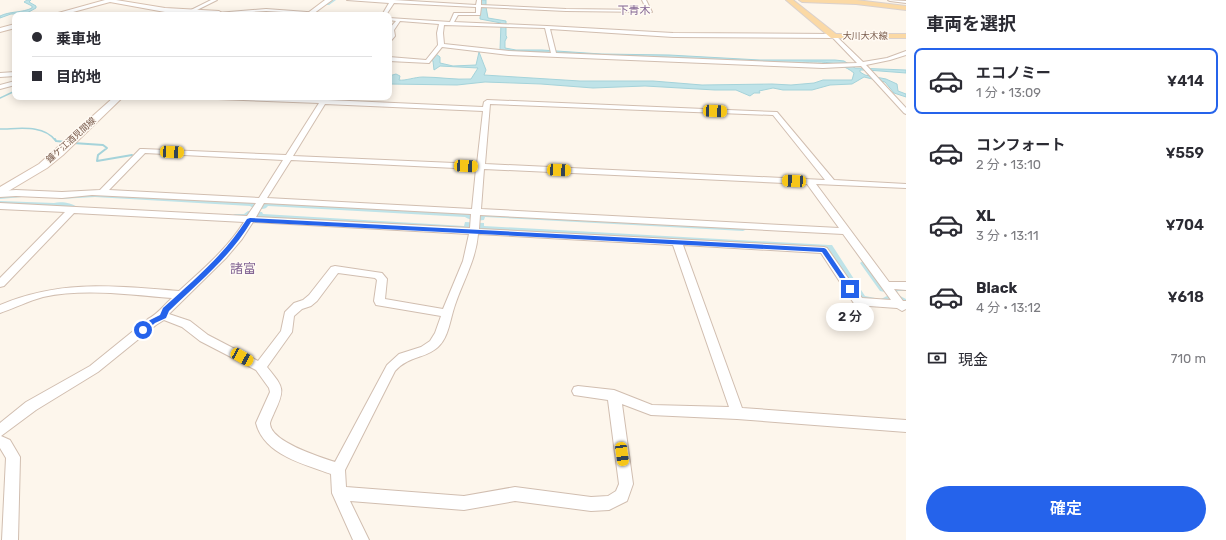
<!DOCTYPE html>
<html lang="ja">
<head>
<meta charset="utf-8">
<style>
  body { margin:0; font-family:Rubik,"Noto Sans JP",sans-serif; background:#f7f7f7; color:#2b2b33; height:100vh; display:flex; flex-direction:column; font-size:15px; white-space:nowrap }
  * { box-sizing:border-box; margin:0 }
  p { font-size:13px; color:#7c7c81 }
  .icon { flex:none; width:22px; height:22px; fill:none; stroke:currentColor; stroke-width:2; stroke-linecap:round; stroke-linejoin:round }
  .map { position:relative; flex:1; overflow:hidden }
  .drawer { display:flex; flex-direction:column; background:#fff; width:320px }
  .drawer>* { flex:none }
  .banner { position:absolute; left:12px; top:12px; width:380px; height:88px; border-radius:8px; box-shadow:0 2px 10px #0003; display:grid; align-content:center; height:88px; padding:0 20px; background:#fff }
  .end { position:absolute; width:18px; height:18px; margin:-9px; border:5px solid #2563eb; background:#fff; box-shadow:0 0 0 2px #fff }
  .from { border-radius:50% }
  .bubble { position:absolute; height:28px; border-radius:14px; background:#fff; box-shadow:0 2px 10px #0003; font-size:13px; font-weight:600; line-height:28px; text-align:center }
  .car { position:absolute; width:12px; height:24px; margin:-12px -6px; border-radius:5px; box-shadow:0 0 3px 1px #0007; background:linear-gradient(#f5c518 24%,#345 0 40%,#f5c518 0 76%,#345 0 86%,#f5c518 0) }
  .banner b { display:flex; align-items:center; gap:14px; height:38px; font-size:15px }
  .banner b+b { border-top:1px solid #e1e1e2 }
  .banner i { width:10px; height:10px; background:#2b2b33 }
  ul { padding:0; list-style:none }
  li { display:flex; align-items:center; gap:12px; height:66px; margin:0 8px 6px; padding:0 12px; border:2px solid transparent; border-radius:8px }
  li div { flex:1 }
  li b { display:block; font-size:15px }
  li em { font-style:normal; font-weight:600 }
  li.selected { border-color:#2563eb }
  li>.icon { width:36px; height:36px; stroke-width:1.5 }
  h2 { padding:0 20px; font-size:18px; line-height:48px }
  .pay { display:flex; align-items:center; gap:10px; height:44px; padding:0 20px; font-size:15px }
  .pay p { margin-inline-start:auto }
  .action { display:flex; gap:8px; margin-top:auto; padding:8px 20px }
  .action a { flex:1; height:46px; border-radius:24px; background:#2563eb; color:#fff; font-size:16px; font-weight:600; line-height:46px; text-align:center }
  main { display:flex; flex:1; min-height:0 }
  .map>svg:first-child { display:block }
  .water { fill:#bfe3e8; stroke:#a5d3da }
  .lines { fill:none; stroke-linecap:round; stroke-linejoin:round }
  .stream-far1 { stroke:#a5d3da; stroke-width:1.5 }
  .stream { stroke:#a5d3da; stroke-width:2 }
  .canal { fill:#bfe3e8; fill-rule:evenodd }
  .street-casing { stroke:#d1beb0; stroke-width:2 }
  .secondary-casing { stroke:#d6c0b0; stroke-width:2 }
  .primary-casing { stroke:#dad1cd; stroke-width:2 }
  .street { fill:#fff; fill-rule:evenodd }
  .secondary { fill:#fff; fill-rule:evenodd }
  .primary { fill:#fbd9a5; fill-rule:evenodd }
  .route { fill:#2563eb }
  .labels { text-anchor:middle; stroke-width:3; stroke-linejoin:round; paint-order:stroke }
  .far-street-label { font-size:9px; fill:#7a5c4d; stroke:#fffaf3 }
  .far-quarter-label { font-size:11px; fill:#846695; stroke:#fffaf3 }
  .quarter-label { font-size:13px; fill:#846695; stroke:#fffaf3 }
</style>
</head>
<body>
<main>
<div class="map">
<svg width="906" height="540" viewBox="0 0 906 540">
  <rect width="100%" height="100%" fill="#fdf6ec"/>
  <path class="water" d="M27,0H31L29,2L36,6V8L27,13L158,14L171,9L159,15L11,14L0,18V16C10,11 22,13 32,8V6L24,2Z
    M481,0H486V7L488,18L506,21V36L507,37L505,41V48L516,50H542L601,54L669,55L760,60H835L844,61L855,68L906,70V73L867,70H860V72L865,75L886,79L897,84L898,91L906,94V97L894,93L885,82L864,77L852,84L830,85L812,90H783L773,88L759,91L760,93H754L750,96L736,90H715L645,86L593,88L541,84L485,82L457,85L389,84V76L396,74L400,76L399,80C405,81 415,77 423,77C439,77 455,80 471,79L478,68L440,66L434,70L433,61L431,60L436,54L440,57V63L453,66L476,65L479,52L486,70L484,75L580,81H653L702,85L772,84L791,85L814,83L823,80H852L854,73C837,59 814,62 794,63L500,50L501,23L480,19Z"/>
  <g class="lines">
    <path class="stream-far1" d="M0,98L15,91
      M0,129C18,129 43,124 55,140"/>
    <path class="stream" d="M55,139L56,141L66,142
      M73,143L103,145L107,148L98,155L97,161L132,155"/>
    <path class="canal" d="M332,0H336L329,5H327V3Z
      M77,193L254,202L257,204L261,205L265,202L470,213L473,215L477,216L478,213H481L743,227L747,229L743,231L485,217L484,220C478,221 469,220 465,217L268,206L266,208C262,210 253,209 250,206L95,197L60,199L57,197C61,194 71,195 77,193Z
      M20,194L23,196L22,197L0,199V195Z
      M0,201L54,203C61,201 72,203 77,207C71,212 64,208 58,206L0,205Z
      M248,211L262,212L263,214L464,226L465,222L484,223V226L829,245H832L865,296L875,298L876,300L875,302L872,303L859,300L827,249L480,230H477V227L471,226L470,230H467L257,218H254V215C252,215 250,217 248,218C244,220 235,218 231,216L235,214H244Z
      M864,260L867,261L886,287L906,285V291H898L894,294L880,291L860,263Z
      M889,295H898L906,299V305L899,304L896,301L892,304L881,303L880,301L881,299Z"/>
    <defs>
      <path id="street" d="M211,0H217L191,13L187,12Z
        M347,0H394L476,5L477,0H481V5L566,9L647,10L642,0H646L652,12L566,11L481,7L480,15H458L454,22L547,26L673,33L834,34L863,62L887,58L906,51V55L890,60L866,65L906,108V114L904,113L861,66L823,68L509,55L442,47L429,63L389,61V57L426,60L438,45L437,33L439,24L400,21L394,30L395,36L389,43V29L396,21L389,20V18L450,22L454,13H476V7L394,3L386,15H382L389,3ZM444,25L545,28L551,53L509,51L444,44L443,33ZM550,29L673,37L833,38L857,63L823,64L556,53Z
        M888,0L906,1V3L890,1Z
        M266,9L334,14L336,15L266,11L219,14L217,13Z
        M15,72V76L0,77V73Z
        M15,81V85L0,89V85Z
        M215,97H261L483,107L484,102L487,100L777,112L834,180L906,184V188L816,184L889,282H906V290L894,289L903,301H906V309L902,311L897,308L855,305L821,253L683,245L742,408L906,420V432L737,419L651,415L622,404L633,484L627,501L609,510L591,511L515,501L464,510L350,501L369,540H353L332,493L331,474C304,464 264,455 256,423L270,392L269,388L256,370L200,341L182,327L164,320L156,325L98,372L36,410L1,436L10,440L20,457L18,540H2L6,458L0,448V423L26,402L90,366L148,319C159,313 163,306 172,298C130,295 85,288 43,297C28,301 15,308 0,313V305C61,279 115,286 179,291C203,269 227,249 244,222L74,213L4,286L0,287V278L65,212L0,209V203L247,216L256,203L92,195L62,198L16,196L0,197V191L16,190L62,192L100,190L140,149H143L286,155L319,103L218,99ZM325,104L483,111L477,164L293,156ZM490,104L773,115L825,180L485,164ZM145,153L283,160L259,198L109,190ZM291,160L476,169L472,209L267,198ZM484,169L807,184L839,228L481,209ZM264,203L471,214L470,228L256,217ZM480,215L843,234L891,300L862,298L827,248L824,247L479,229ZM253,222L469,234L463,261L443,309L385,299L387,279L382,273L335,266L331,267L309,295L303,300L294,303L285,312L281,331L258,361L208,335L190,321L169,314L226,258L242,239ZM478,234L673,245L729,407L652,405L614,390L578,386L574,387L572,391L574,395L608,400L619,484L616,491L608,496L591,497L515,487L464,496L346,487L345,470L395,371C410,355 425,359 438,347C449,337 450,319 455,305C463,281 476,260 478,234ZM338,273L375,278L377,280L374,301L376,305L441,316L435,333L430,341L421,347L399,354L387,365L335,462C320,457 271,442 270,424C270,421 273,416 274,413C286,388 283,387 267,367L292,332L294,316L302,309L311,306L317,301Z"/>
      <path id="secondary" d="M105,0H116L165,8L219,11L222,13L219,15H206L165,12L110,2L62,15H51Z
        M325,0H332L313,14H309V12Z
        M15,24V28L0,32V28Z
        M114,97H123L63,155L47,168L0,196V187L39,164Z"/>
      <path id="primary" d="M786,0H793L836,34H906V38H831Z
        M799,0H856L906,6V10L856,4L802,2Z"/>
    </defs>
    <use href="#street" class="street-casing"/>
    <use href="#secondary" class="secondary-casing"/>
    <use href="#primary" class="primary-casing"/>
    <use href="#street" class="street"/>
    <use href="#secondary" class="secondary"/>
    <use href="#primary" class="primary"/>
  </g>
  <path class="route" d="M250,218L824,248L826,249L853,289L850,291L848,290L822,252L251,222C230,257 198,283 169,311L166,318L155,323L145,332H140V328L150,320L160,315L163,308C195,279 224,255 247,219Z"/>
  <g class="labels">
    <g class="far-street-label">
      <text x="865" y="39">大川大木線</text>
      <text transform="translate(71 140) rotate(-42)" y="3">鐘ケ江酒見間線</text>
    </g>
    <g class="far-quarter-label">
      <text x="634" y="14">下青木</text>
    </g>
    <g class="quarter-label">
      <text x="243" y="273">諸富</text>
    </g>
  </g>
</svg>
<i class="end from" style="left:143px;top:330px"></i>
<i class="end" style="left:850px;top:289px"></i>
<div class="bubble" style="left:826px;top:303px;width:48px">2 分</div>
<i class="car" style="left:715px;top:111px;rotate:92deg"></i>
<i class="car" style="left:172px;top:152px;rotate:93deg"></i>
<i class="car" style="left:466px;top:166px;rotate:93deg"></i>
<i class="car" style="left:559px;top:170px;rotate:93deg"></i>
<i class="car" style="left:794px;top:181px;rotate:273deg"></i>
<i class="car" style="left:242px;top:357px;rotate:119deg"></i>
<i class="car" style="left:622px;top:454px;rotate:172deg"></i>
<div class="banner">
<b><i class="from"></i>乗車地</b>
<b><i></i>目的地</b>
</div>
</div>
<section class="drawer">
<h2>車両を選択</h2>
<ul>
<li class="selected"><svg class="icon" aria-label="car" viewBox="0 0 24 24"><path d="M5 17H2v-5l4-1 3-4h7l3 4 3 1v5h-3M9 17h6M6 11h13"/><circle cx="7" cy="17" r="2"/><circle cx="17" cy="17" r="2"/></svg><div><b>エコノミー</b><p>1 分 · 13:09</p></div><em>¥414</em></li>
<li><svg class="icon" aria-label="car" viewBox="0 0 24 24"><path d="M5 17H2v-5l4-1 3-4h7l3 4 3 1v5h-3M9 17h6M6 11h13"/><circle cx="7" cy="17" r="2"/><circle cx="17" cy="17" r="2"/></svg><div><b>コンフォート</b><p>2 分 · 13:10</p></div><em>¥559</em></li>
<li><svg class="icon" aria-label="car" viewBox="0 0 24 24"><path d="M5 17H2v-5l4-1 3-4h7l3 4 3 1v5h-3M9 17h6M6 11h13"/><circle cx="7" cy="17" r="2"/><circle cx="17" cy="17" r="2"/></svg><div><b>XL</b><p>3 分 · 13:11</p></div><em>¥704</em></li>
<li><svg class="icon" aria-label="car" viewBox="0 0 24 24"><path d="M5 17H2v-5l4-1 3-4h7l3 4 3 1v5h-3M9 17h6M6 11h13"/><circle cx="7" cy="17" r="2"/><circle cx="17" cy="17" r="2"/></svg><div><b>Black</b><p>4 分 · 13:12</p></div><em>¥618</em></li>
</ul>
<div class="pay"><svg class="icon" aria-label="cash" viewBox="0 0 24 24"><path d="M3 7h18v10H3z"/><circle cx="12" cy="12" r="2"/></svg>現金<p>710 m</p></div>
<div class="action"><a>確定</a></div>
</section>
</main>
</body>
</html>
